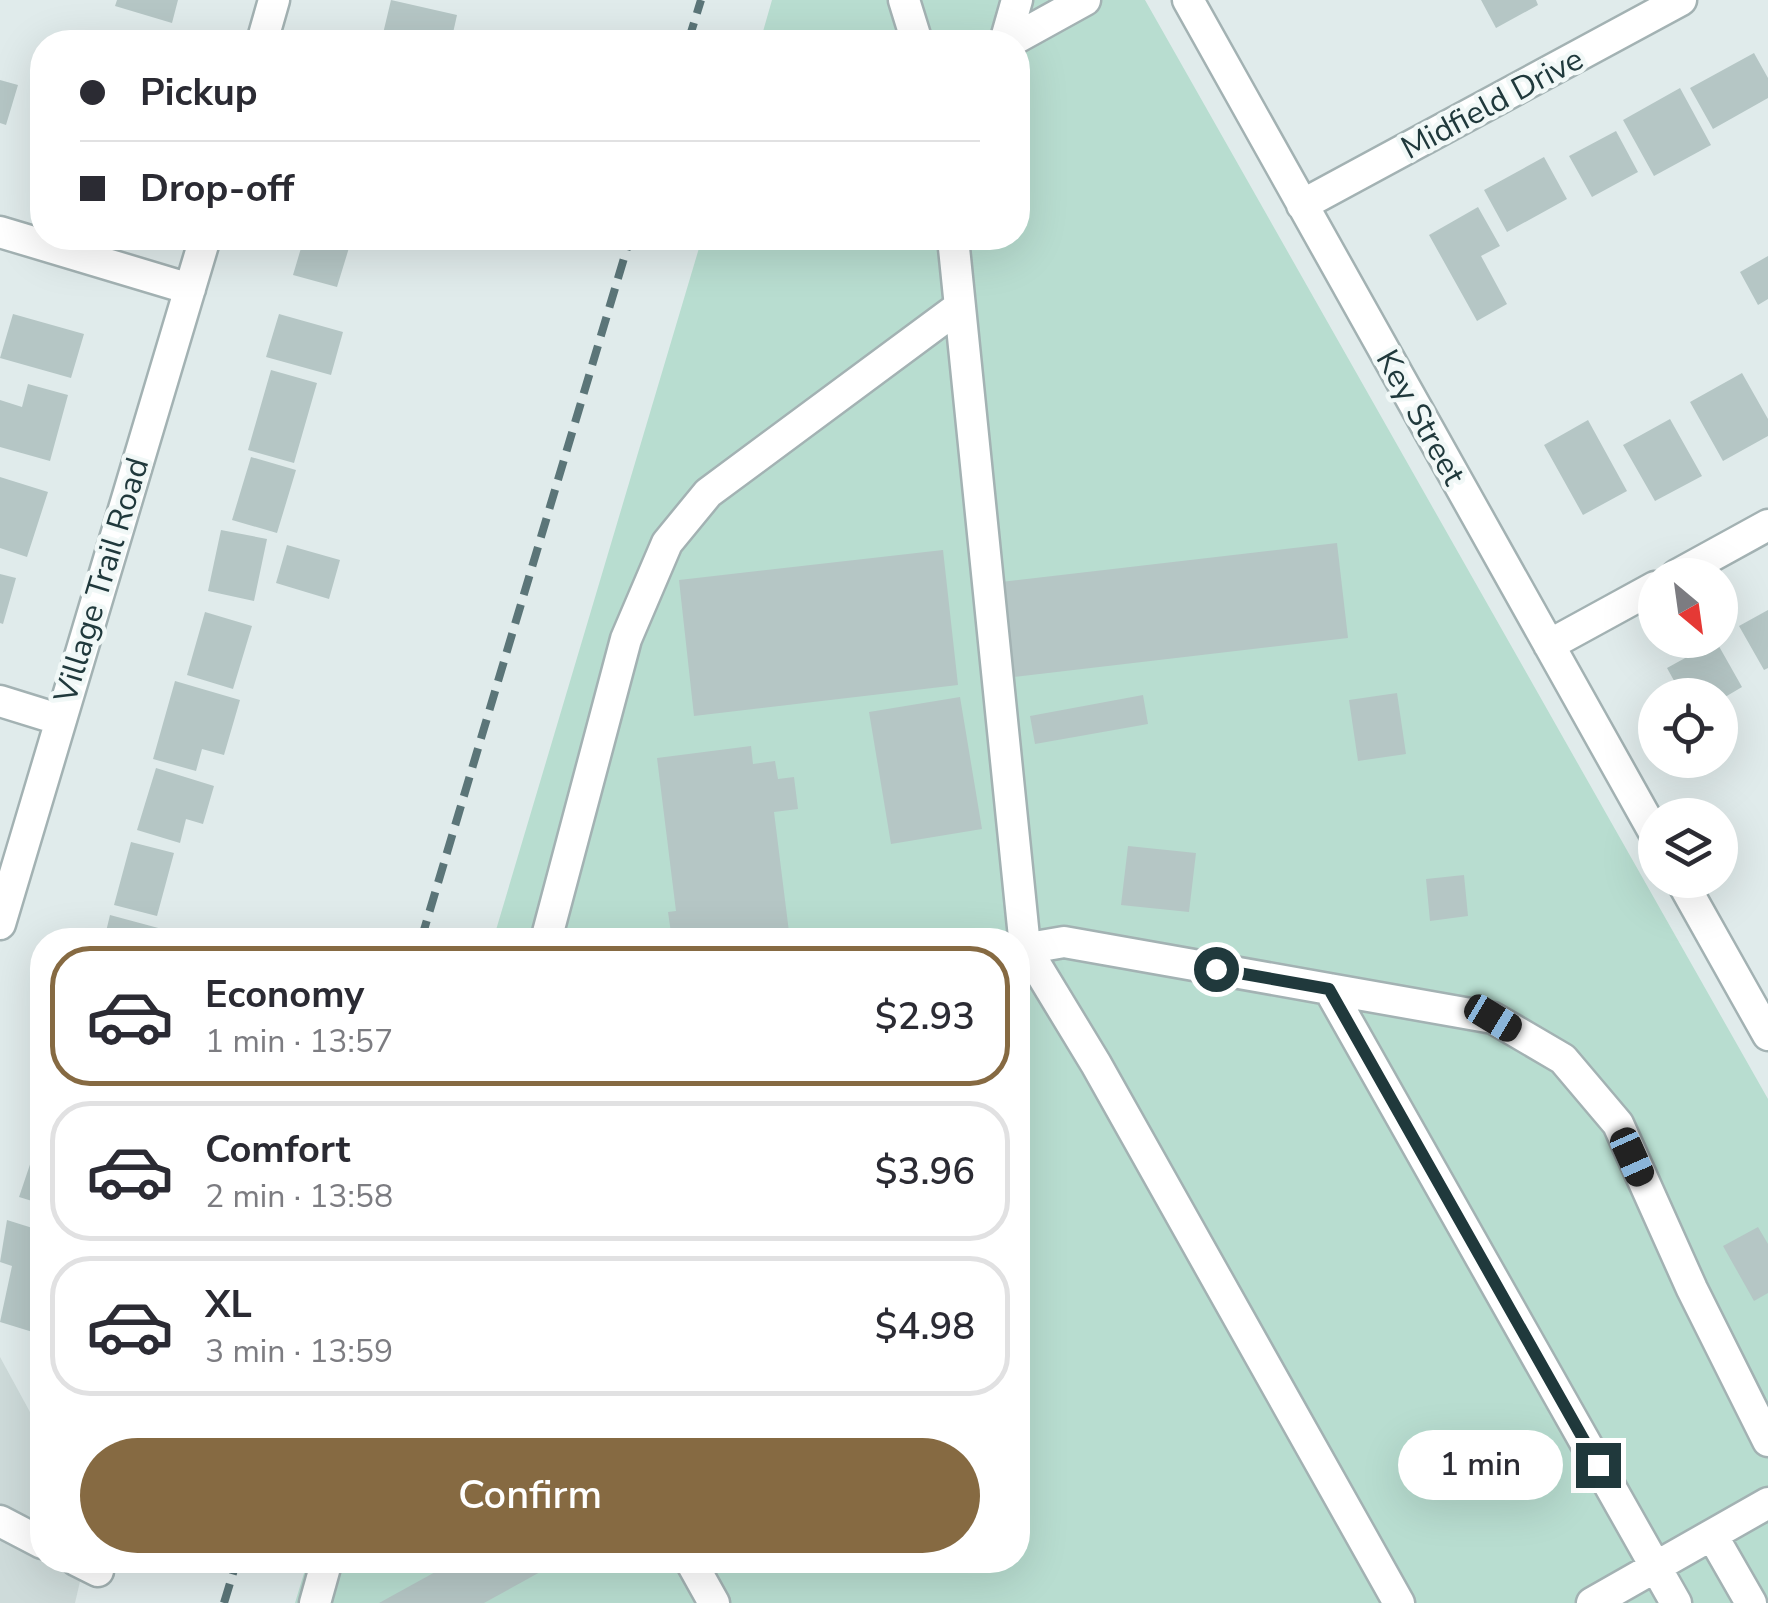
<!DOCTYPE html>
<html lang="en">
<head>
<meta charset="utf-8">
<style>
  body { margin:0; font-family:"Nunito Sans",sans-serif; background:#f7f7f7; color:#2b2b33; height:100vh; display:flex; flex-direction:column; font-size:38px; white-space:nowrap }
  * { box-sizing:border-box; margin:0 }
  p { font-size:32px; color:#7c7c81 }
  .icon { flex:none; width:55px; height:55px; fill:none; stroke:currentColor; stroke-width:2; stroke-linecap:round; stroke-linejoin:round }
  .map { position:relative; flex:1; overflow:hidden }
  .sheet { position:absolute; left:30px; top:928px; width:1000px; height:645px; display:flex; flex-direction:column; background:#fff; border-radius:40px; box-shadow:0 10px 40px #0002 }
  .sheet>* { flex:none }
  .banner { position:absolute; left:30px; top:30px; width:1000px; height:220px; border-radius:40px; box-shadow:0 10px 40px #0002; display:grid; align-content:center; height:220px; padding:0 50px; background:#fff }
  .needle { width:65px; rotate:151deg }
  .fabs { position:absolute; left:1638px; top:558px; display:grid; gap:20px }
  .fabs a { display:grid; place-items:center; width:100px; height:100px; border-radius:50%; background:#fff; box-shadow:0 10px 40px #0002; font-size:50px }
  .end { position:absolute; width:45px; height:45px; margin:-22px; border:12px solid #20393c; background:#fff; box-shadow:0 0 0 5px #fff }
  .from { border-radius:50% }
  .bubble { position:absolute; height:70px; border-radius:35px; background:#fff; box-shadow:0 10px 40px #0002; font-size:32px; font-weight:600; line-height:70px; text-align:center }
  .car { position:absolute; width:30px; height:60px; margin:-30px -15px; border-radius:12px; box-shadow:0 0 8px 2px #0007; background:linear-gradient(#222 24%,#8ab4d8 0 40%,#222 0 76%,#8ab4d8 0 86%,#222 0) }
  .banner b { display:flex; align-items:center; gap:35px; height:95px; font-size:38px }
  .banner b+b { border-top:2px solid #e1e1e2 }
  .banner i { width:25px; height:25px; background:#2b2b33 }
  ul { padding:18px 0 0; list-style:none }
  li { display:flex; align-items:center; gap:30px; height:140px; margin:0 20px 15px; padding:0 30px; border:5px solid #e1e1e2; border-radius:40px }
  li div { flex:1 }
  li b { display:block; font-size:38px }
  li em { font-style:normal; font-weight:600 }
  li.on { border-color:#866a42 }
  li>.icon { width:90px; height:90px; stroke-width:1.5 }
  .primary-button { display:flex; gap:20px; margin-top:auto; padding:20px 50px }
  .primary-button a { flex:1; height:115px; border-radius:60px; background:#866a42; color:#fff; font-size:40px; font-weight:600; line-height:115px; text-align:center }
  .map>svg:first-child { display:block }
  .built { fill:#cedbda }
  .green { fill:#b8ddd0 }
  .building { fill:#b5c6c5 }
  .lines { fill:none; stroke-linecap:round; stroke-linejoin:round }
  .minor-casing { stroke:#a3b2b3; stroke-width:35 }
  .minor { stroke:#fff; stroke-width:30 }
  .rail { stroke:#5b7578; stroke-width:8; stroke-dasharray:20 10; stroke-linecap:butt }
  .route { stroke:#20393c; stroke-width:12 }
  .labels { text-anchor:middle; stroke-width:9; stroke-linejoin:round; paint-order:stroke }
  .street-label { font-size:32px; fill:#20393c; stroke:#f1f8f7 }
</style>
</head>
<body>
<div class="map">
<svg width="1768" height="1603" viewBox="0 0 1768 1603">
  <rect width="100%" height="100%" fill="#e0ebeb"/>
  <path class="built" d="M0,1357L42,1434V1560H85L75,1603H0Z"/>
  <path class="green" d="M772,0H1145L1768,1099V1603H295L308,1560H1018V940H493L702,238H1018V42H760Z"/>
  <path class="building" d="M117,0H178L172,23L115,6Z
    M391,0L457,15L451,42H381Z
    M1481,0H1536L1538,5L1496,28Z
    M1754,53L1768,78V98L1713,129L1690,88Z
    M0,80L18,85L6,125L0,123Z
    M1680,88L1711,145L1654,176L1623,120Z
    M1616,131L1638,172L1592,197L1569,156Z
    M1544,157L1567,199L1507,232L1484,190Z
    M1478,207L1500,246L1481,256L1507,304L1477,321L1429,235Z
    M304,238H352L337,287L293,275Z
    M1768,256V299L1758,305L1740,272Z
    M13,314L84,334L71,378L0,358Z
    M279,314L343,332L331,375L266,357Z
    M271,370L317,383L294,463L248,450Z
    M1742,373L1768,419V436L1723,461L1690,402Z
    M28,384L68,395L50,461L0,447V400L22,407Z
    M1670,419L1702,476L1655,501L1623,445Z
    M1588,420L1627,491L1583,515L1544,445Z
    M251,457L296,470L277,533L232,520Z
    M0,477L48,492L27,557L0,548Z
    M221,530L267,539L254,601L208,591Z
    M1337,543L1348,638L1013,677L1001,582Z
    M287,545L340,560L329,599L276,583Z
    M943,550L958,685L694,716L679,580Z
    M0,574L16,578L3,624L0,623Z
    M1768,610V668L1764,670L1739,626Z
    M205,612L252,626L233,689L187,675Z
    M1716,641L1742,687L1720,700V695H1682L1667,668Z
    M175,681L240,700L224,755L202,749L196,771L153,759Z
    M1397,693L1406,754L1358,761L1349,700Z
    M1143,695L1148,724L1035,744L1030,716Z
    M960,697L982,829L891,844L869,712Z
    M751,746L753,764L775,761L778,779L794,777L798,809L774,812L790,940H672L668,912L676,911L657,758Z
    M156,768L214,786L203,824L186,819L180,843L137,830Z
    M131,842L174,853L157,916L114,905Z
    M1128,846L1196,853L1189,912L1121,905Z
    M1464,875L1468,916L1430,921L1426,879Z
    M110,915L162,929L159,940H104Z
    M42,1129V1204L19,1197Z
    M7,1220L42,1231V1314L36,1333L0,1322L12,1266L0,1262Z
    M1758,1227L1768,1244V1293L1754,1301L1723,1246Z
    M457,1560H562L484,1603H379Z"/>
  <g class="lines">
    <defs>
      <path id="minor" d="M904,0L917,42
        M1188,0L1655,834
        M262,42L274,0
        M1005,42L1017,0
        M1009,42L1085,0
        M1302,205L1681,0
        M0,232L190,289
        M953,238L1025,947L1096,1064L1399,1603
        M1677,575L1768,525
        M1549,645L1655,587
        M0,701L58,719
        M1681,880L1768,1035
        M0,924L205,238
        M546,940L626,639L667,543L708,493L959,307
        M1018,950L1064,942L1329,989L1676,1603
        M1329,989L1493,1018L1563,1059L1618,1124L1692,1289L1768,1441
        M0,1521L42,1543
        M1712,1535L1751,1603
        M76,1560L98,1571
        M690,1560L714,1603
        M315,1603L327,1560
        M1592,1603L1768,1503"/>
    </defs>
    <use href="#minor" class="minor-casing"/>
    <use href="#minor" class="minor"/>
    <path class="rail" d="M688,42L701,0
      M421,940L630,238
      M224,1603L237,1560"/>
  </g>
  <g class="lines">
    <path class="route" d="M1216,969L1329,989L1598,1465"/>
  </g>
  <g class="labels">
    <g class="street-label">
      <text transform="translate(1492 103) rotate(-28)" y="11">Midfield Drive</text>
      <text transform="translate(1421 417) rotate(61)" y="11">Key Street</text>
      <text transform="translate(101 580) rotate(-73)" y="11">Village Trail Road</text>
    </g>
  </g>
</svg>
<div class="fabs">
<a><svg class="needle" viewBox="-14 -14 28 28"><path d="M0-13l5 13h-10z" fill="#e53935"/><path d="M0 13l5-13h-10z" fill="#7c7c81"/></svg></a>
<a><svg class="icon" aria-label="locate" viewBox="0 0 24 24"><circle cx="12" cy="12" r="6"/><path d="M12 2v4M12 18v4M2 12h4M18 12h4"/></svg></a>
<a><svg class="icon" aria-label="layers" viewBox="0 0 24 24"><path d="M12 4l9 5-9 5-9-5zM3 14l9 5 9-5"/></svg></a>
</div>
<i class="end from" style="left:1216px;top:969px"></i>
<i class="end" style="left:1598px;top:1465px"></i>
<div class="bubble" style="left:1398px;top:1430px;width:165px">1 min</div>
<i class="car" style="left:1493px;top:1018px;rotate:121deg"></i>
<i class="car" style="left:1632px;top:1157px;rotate:156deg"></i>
<div class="banner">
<b><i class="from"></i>Pickup</b>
<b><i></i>Drop-off</b>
</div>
<section class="sheet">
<ul>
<li class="on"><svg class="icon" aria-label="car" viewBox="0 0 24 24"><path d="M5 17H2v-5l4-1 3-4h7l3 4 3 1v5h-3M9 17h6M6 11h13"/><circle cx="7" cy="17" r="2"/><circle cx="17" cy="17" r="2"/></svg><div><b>Economy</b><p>1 min · 13:57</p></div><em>$2.93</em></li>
<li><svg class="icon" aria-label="car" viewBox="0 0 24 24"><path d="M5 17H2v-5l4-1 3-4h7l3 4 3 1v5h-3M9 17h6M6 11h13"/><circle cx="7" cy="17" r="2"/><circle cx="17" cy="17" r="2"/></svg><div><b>Comfort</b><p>2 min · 13:58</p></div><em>$3.96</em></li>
<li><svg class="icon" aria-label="car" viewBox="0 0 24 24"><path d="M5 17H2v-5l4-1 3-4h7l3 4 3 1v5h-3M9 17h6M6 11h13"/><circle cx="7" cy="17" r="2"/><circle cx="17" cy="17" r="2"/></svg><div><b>XL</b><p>3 min · 13:59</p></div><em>$4.98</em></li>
</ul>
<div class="primary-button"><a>Confirm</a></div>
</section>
</div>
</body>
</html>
